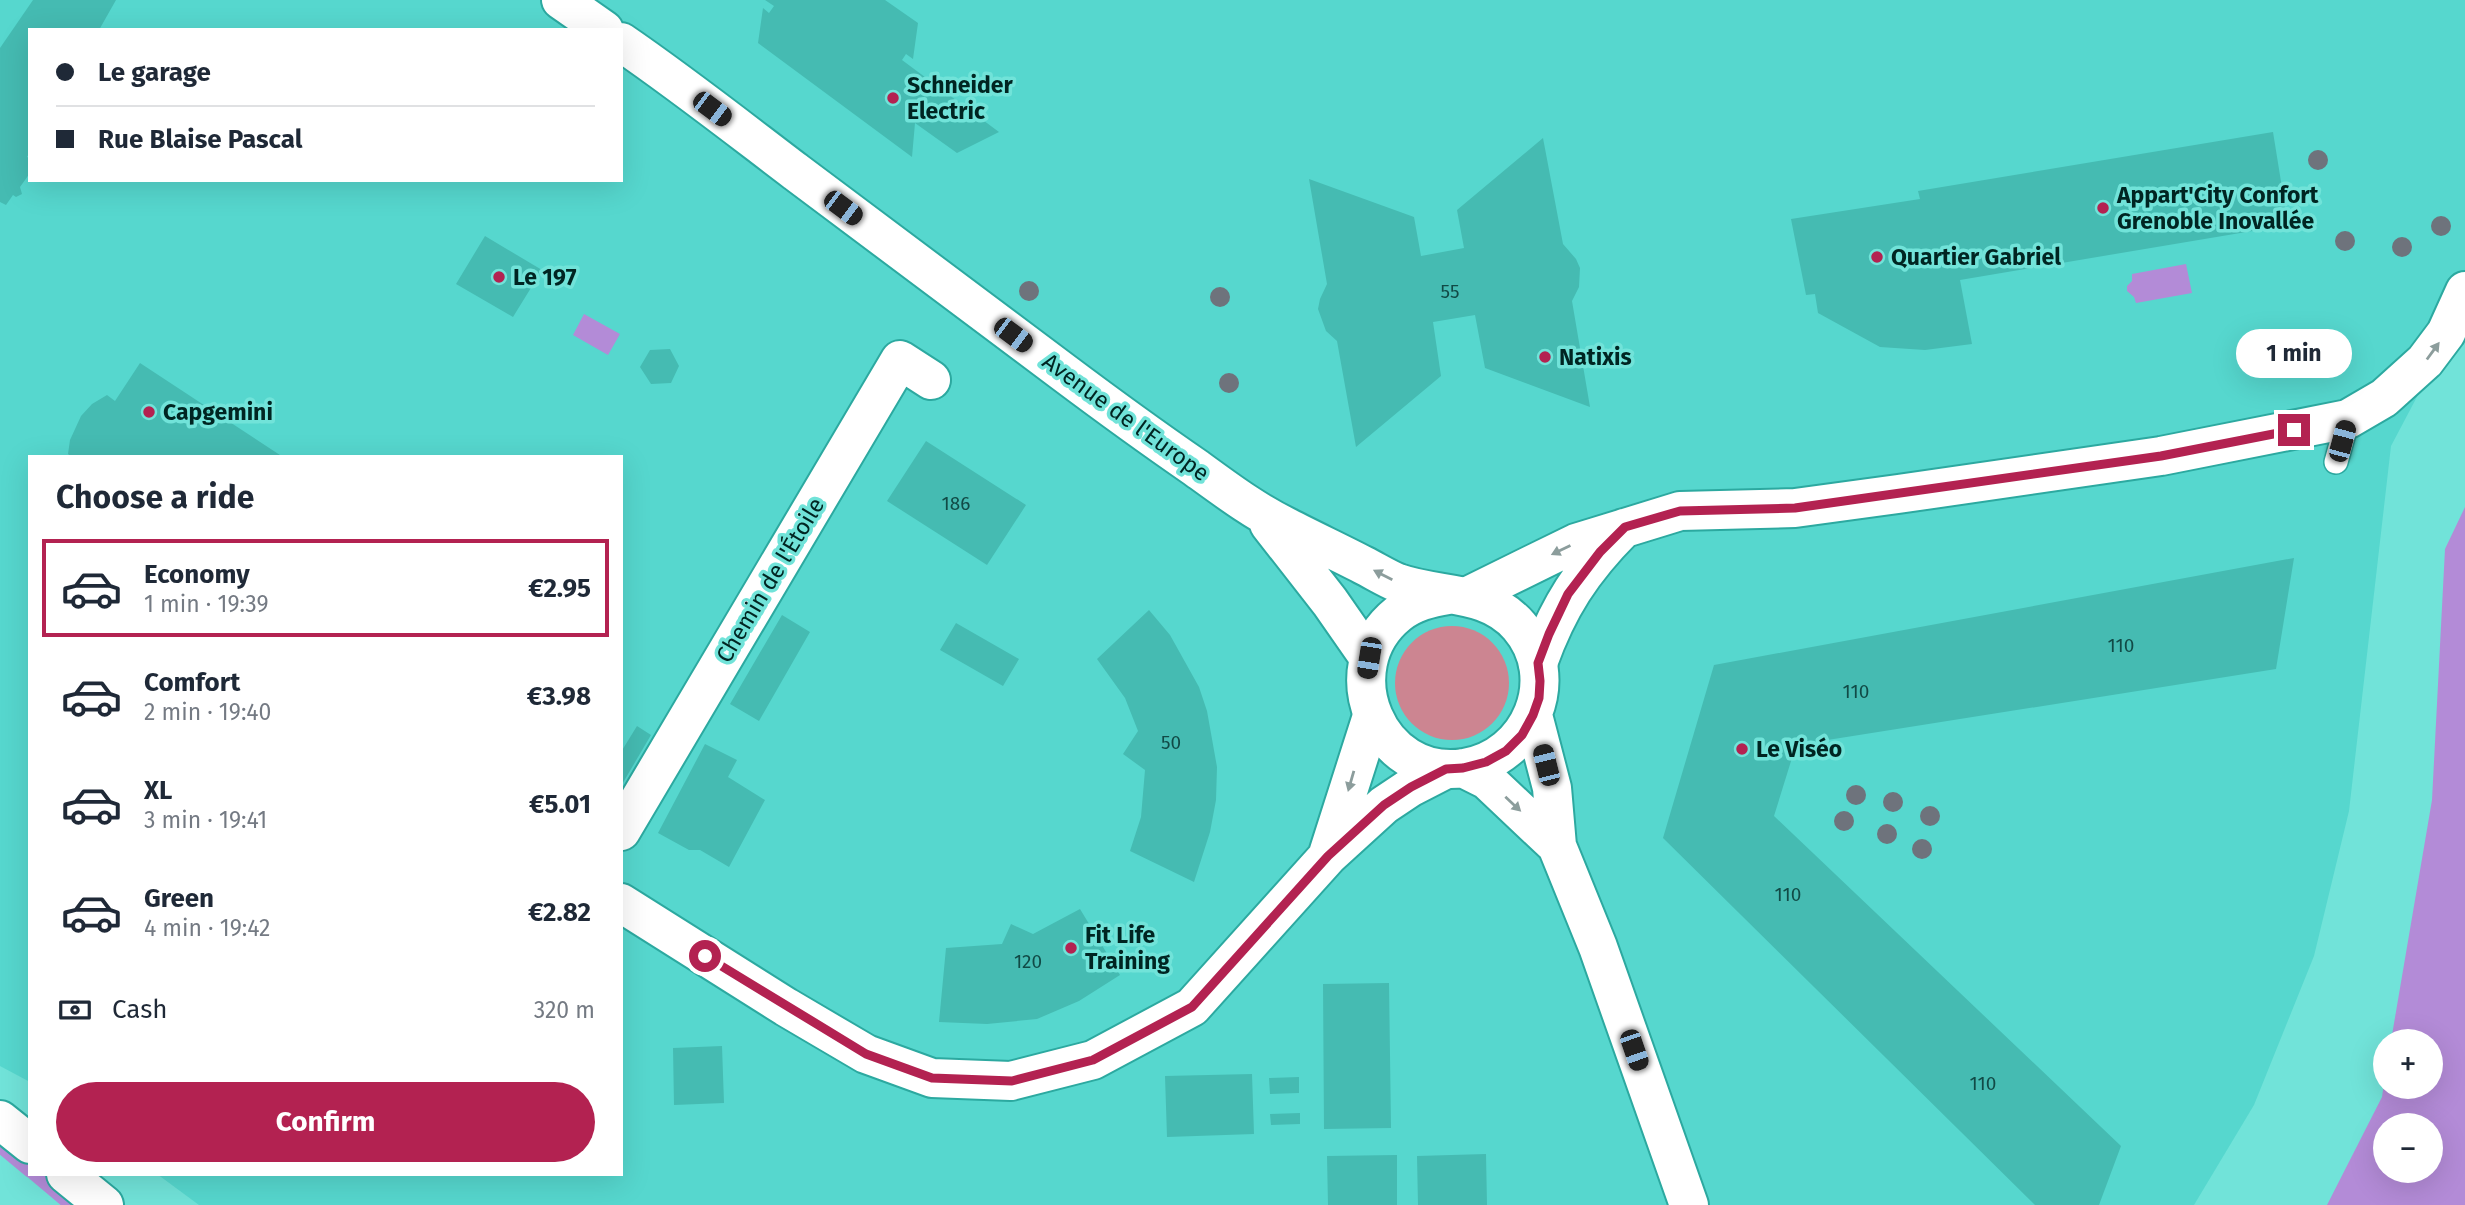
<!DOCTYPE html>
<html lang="en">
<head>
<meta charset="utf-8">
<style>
  body { margin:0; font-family:"Fira Sans",sans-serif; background:#f6f6f7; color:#1f2937; height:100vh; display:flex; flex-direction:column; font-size:26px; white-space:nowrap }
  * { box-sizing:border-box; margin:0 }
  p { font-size:23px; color:#747a83 }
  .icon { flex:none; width:38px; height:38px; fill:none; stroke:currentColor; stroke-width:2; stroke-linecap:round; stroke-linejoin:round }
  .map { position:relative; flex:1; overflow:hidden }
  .drawer { position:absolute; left:28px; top:455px; width:595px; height:721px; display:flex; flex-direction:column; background:#fff; border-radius:0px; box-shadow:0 7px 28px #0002 }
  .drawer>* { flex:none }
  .banner { position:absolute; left:28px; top:28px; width:595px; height:154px; border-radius:0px; box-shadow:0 7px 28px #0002; display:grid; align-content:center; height:154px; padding:0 28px; background:#fff }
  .controls { position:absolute; left:2373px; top:1029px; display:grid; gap:14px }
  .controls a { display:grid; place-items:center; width:70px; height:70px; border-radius:50%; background:#fff; box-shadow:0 7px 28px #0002; font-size:35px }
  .end { position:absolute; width:32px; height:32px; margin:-16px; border:9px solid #b32251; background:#fff; box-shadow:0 0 0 4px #fff }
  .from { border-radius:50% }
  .bubble { position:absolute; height:49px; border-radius:24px; background:#fff; box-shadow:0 7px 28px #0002; font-size:23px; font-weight:700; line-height:49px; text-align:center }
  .car { position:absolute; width:21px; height:42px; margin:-21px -10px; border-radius:9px; box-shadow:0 0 5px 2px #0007; background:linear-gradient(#222 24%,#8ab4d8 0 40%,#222 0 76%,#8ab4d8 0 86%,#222 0) }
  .banner b { display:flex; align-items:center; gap:24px; height:66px; font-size:26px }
  .banner b+b { border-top:2px solid #e0e1e3 }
  .banner i { width:18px; height:18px; background:#1f2937 }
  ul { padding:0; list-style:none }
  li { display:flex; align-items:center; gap:21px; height:98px; margin:0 14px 10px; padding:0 14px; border:4px solid transparent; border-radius:0px }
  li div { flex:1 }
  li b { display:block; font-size:26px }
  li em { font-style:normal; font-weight:700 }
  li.selected { border-color:#b32251 }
  li>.icon { width:63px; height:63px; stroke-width:1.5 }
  h2 { padding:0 28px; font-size:32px; line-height:84px }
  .pay { display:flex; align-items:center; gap:18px; height:77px; padding:0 28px; font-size:26px }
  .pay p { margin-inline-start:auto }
  .action { display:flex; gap:14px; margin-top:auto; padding:14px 28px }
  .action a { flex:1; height:80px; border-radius:42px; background:#b32251; color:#fff; font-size:28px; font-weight:700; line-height:80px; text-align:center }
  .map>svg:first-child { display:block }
  .built { fill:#56d7ce; fill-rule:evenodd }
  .green { fill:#cc8591 }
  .water { fill:#b38bd7; fill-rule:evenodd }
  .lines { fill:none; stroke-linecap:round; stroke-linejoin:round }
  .stream { stroke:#b38bd7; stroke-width:12 }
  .building { fill:#45bbb2 }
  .lane-casing { stroke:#2ca9a0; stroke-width:26 }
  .street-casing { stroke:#2ca9a0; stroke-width:42 }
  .secondary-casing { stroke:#2ca9a0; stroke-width:42 }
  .lane { stroke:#fff; stroke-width:23 }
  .street { stroke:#fff; stroke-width:38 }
  .secondary { stroke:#fff; stroke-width:38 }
  .tree { fill:#6e737c }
  .oneway { fill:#8c9d9c }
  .route { stroke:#b32251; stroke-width:9 }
  .poi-dot { fill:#b32251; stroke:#71e3d9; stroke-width:2.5 }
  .labels { text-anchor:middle; stroke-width:7; stroke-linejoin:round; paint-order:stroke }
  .number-label { font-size:19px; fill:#114a46 }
  .poi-label { font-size:23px; font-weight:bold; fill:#002522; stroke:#71e3d9; text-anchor:start }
  .street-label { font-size:23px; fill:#002522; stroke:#71e3d9 }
</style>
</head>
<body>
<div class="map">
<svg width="2465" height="1205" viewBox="0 0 2465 1205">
  <rect width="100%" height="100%" fill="#71e3d9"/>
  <path class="built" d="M0,0H2465V306L2391,446L2349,811L2314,956L2254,1105L2194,1205H199L157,1174H621V457H30V1082L0,1066ZM30,30H621V180H30Z"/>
  <path class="green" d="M1395 683a57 57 0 1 1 114 0a57 57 0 1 1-114 0Z"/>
  <path class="water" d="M2186,264L2192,293L2136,303L2134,297L2127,291V286L2132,281V274Z
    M584,314L620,334L608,355L573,335Z
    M2465,507V1205H2327L2382,1097L2385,1076V1087H2431V1041H2391L2432,800L2445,549ZM2385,1125H2431V1171H2385Z"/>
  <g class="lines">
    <path class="stream" d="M0,1147L30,1172
      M33,1174L70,1205"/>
  </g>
  <path class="building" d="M33,0H116L99,30H30V152L27,157L30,158V173L20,187L22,194L16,197L13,195L6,205L0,202V48Z
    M765,0H885L918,23L913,59L906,54L902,60L999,132L957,153L915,123L912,157L758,43L763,8L769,13L774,6Z
    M2273,132L2288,225L1960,280L1972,344L1925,350L1880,347L1818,313L1815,294L1806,295L1791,219L1920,199L1918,191Z
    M1543,138L1563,244L1576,259L1580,268L1579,287L1572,301L1590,407L1485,368L1475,315L1433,322L1441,376L1356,447L1337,341L1326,331L1318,309L1320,299L1327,284L1309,179L1414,217L1421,256L1464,248L1457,210Z
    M485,236L542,270L513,317L456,284Z
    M670,349L679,366L671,383L651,384L640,367L650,350Z
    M140,363L283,457H72L68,454L70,440L81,416L92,404L107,395L115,401Z
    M926,441L1026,505L987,565L887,501Z
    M2294,558L2276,669L1796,745L1774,816L2121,1146L2099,1205H2035L1663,838L1714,665Z
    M1149,610L1170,635L1199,687L1207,711L1217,767L1216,800L1210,832L1194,882L1130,851L1141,817L1145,770L1123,754L1138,731L1125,698L1097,659Z
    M782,615L810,632L759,721L730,704Z
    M956,623L1019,659L1003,686L940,650Z
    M637,726L651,735L621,786V752Z
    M705,744L737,760L728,777L765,800L729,867L700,850H689L658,833Z
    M1080,909L1120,975L1079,1001L1037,1019L987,1024L939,1022L946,948L1002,944L1011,924L1033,934Z
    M1389,983L1391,1128L1324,1129L1323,984Z
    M722,1046L724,1103L674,1105L673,1048Z
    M1252,1074L1254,1134L1167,1137L1165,1076Z
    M1299,1077V1093L1270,1094L1269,1078Z
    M1300,1113V1124L1271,1125L1270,1114Z
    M1486,1154L1487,1205H1418L1417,1156Z
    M1397,1155V1205H1328L1327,1156Z"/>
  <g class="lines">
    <defs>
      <path id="lane" d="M2336,462L2348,419"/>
      <path id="street" d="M1468,596L1576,543L1680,511L1795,508L1898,494L2161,456L2348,419L2384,398L2425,361L2446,333L2465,291
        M1538,663C1558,607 1582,570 1624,528
        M621,831L900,360L931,380
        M1328,854L1372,716
        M621,903L786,1007L866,1054L932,1078L1011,1081L1093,1060L1192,1007L1328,856L1384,805L1411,787L1446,769
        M0,1120L30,1144
        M66,1174L104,1205"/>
      <path id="secondary" d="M561,0L604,30
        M621,42C681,83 738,128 796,172C885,239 974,306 1063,372C1107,405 1151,437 1196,468C1225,489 1254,511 1287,527C1312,540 1338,552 1363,565C1375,571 1386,578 1398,583C1440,598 1487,589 1519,626C1564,678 1530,758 1464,768C1378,781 1331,668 1398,614C1413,602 1430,598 1448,595
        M1269,524L1330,602L1369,658
        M1533,715L1552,788L1557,846L1598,947L1689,1205
        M1463,768L1487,780L1557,846"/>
    </defs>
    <use href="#lane" class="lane-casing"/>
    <use href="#street" class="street-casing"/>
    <use href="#secondary" class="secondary-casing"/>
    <use href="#lane" class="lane"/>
    <use href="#street" class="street"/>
    <use href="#secondary" class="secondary"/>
  </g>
  <g class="tree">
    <circle cx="2318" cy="160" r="10"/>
    <circle cx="2441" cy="226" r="10"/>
    <circle cx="2345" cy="241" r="10"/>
    <circle cx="2402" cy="247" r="10"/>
    <circle cx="1029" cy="291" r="10"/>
    <circle cx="1220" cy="297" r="10"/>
    <circle cx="1229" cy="383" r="10"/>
    <circle cx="1856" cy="795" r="10"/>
    <circle cx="1893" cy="802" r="10"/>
    <circle cx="1930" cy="816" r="10"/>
    <circle cx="1844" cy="821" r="10"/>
    <circle cx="1887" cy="834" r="10"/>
    <circle cx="1922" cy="849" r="10"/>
  </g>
  <defs><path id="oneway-solid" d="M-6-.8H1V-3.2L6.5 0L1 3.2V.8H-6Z" transform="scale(1.75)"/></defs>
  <g class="oneway">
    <use href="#oneway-solid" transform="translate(2433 351) rotate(-54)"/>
    <use href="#oneway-solid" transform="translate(1561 550) rotate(154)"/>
    <use href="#oneway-solid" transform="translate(1383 575) rotate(-153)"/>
    <use href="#oneway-solid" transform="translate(1351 781) rotate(106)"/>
    <use href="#oneway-solid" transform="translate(1513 804) rotate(43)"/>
  </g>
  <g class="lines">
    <path class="route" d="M705,956L866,1054L932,1078L1012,1081L1093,1060L1192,1007L1328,856L1384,805L1411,787L1446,769L1463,768L1486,762L1506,751L1522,735L1533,715L1539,698L1540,681L1538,663L1549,634L1568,594L1600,552L1625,527L1680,511L1795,508L2161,456L2294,430"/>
  </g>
  <g class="poi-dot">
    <circle cx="893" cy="98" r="7"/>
    <circle cx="2103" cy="208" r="7"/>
    <circle cx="1877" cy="257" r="7"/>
    <circle cx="499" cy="277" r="7"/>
    <circle cx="1545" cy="357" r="7"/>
    <circle cx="149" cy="412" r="7"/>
    <circle cx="1742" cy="749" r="7"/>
    <circle cx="1071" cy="948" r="7"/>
  </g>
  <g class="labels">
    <g class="number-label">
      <text x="1450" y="298">55</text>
      <text x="956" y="510">186</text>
      <text x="2121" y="652">110</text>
      <text x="1856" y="698">110</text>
      <text x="1171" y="749">50</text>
      <text x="1788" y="901">110</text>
      <text x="1028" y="968">120</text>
      <text x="1983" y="1090">110</text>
    </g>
    <g class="poi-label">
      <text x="907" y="93">Schneider<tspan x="907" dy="26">Electric</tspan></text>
      <text x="2117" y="203">Appart'City Confort<tspan x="2117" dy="26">Grenoble Inovallée</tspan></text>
      <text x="1891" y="265">Quartier Gabriel</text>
      <text x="513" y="285">Le 197</text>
      <text x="1559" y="365">Natixis</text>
      <text x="163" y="420">Capgemini</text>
      <text x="1756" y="757">Le Viséo</text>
      <text x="1085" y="943">Fit Life<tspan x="1085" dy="26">Training</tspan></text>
    </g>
    <g class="street-label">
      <text transform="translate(1126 417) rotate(36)" y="8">Avenue de l'Europe</text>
      <text transform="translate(770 580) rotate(-59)" y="8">Chemin de l'Étoile</text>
    </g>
  </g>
</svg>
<div class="controls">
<a>+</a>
<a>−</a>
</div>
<i class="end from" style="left:705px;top:956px"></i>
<i class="end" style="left:2294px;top:430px"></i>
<div class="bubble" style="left:2236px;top:329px;width:116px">1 min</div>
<i class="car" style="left:712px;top:109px;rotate:127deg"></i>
<i class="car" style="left:843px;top:208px;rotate:127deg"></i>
<i class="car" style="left:1013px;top:335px;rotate:127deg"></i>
<i class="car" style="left:2342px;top:441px;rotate:15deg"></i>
<i class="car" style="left:1369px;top:658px;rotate:189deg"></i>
<i class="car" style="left:1546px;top:765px;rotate:346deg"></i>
<i class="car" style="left:1634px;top:1050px;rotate:161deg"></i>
<div class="banner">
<b><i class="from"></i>Le garage</b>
<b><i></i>Rue Blaise Pascal</b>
</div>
<section class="drawer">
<h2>Choose a ride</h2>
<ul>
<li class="selected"><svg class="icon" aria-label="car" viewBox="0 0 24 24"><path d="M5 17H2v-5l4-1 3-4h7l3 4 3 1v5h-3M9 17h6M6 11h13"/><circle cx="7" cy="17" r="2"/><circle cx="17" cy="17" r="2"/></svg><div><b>Economy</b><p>1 min · 19:39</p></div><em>€2.95</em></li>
<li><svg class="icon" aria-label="car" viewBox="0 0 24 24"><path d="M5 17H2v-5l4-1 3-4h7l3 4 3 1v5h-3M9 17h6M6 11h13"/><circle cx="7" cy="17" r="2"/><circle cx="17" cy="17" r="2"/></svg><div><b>Comfort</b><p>2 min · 19:40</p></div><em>€3.98</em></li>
<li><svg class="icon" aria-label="car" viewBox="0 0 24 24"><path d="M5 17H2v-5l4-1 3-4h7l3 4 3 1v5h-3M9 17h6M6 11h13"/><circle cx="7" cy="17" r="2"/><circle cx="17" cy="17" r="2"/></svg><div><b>XL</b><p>3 min · 19:41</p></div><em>€5.01</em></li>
<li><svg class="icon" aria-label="car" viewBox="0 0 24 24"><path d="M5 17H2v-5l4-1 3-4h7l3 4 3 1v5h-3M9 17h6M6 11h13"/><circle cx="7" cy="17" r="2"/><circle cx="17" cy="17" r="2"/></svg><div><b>Green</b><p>4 min · 19:42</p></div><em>€2.82</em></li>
</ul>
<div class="pay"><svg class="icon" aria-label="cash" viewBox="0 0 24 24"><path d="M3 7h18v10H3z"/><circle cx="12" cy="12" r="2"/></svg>Cash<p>320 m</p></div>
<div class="action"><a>Confirm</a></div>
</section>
</div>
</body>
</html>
